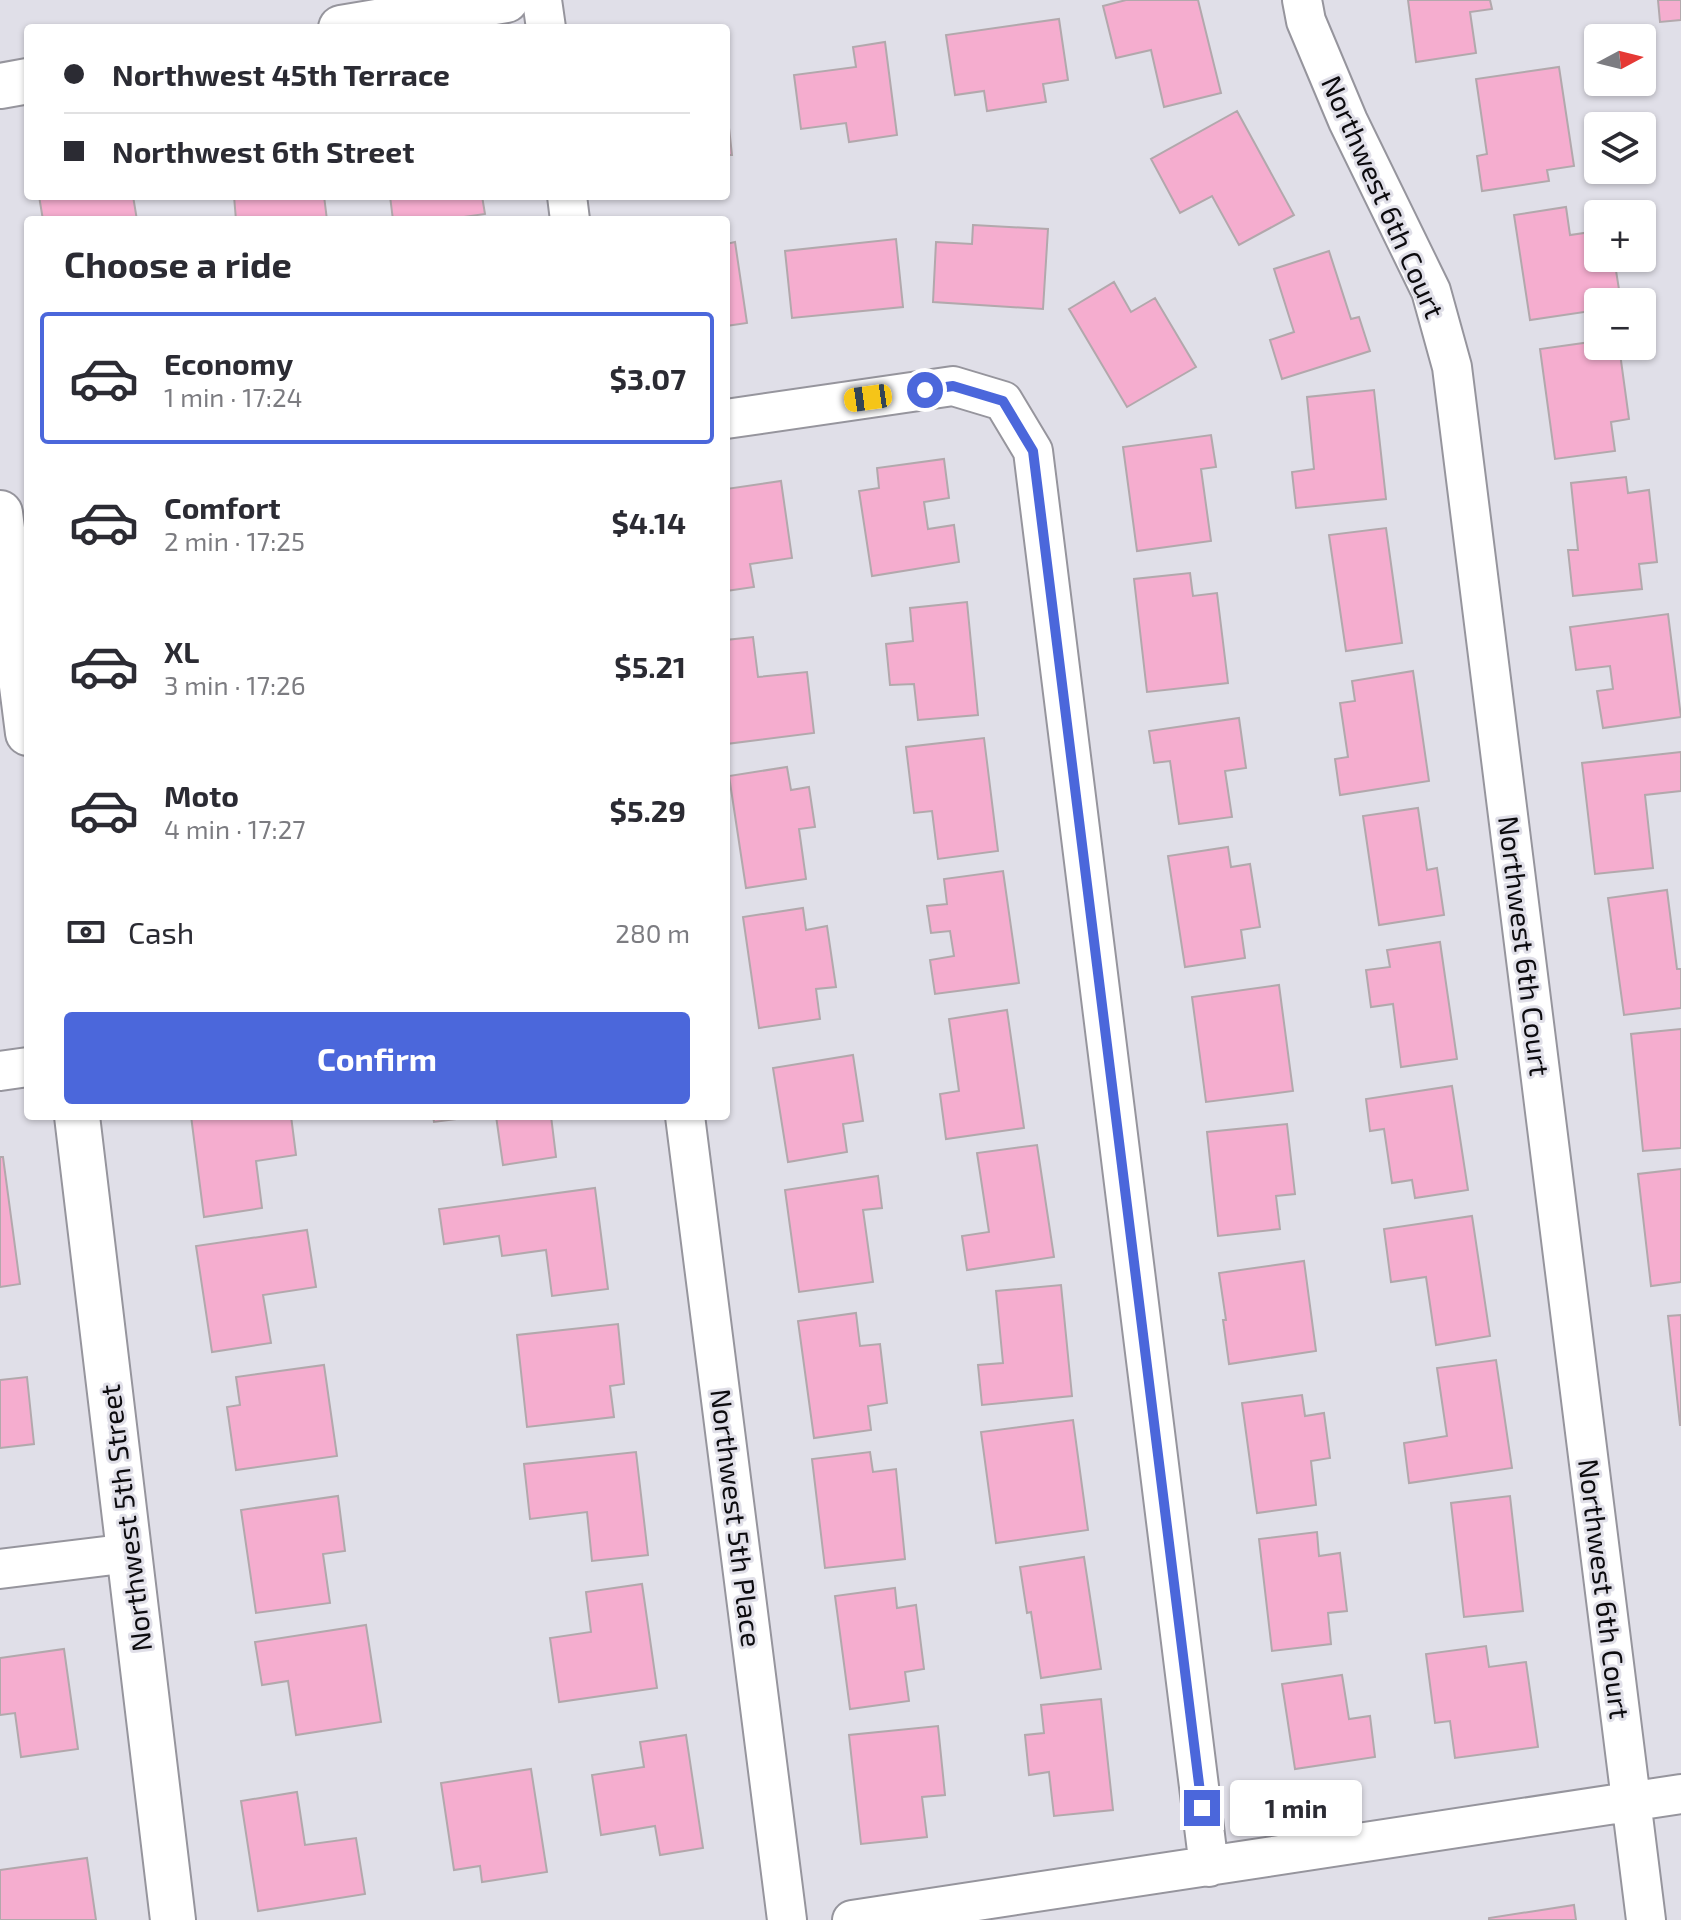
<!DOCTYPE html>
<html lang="en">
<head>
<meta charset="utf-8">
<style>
  body { margin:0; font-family:"Exo 2",sans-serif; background:#f2f2f3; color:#2b2b33; height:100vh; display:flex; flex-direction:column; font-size:30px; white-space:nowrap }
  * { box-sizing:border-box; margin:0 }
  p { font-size:26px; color:#7c7c81 }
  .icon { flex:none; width:44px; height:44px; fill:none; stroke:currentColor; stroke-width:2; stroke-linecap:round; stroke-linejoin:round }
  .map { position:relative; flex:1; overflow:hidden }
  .panel { position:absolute; left:24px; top:216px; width:706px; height:904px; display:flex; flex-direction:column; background:#fff; border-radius:8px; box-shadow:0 2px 6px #0004 }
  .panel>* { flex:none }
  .banner { position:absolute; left:24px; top:24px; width:706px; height:176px; border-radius:8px; box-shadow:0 2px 6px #0004; display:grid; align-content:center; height:176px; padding:0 40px; background:#fff }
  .needle { width:52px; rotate:83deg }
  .controls { position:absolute; left:1584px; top:24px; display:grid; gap:16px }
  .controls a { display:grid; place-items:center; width:72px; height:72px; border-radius:8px; background:#fff; box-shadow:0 2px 6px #0004; font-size:40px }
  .end { position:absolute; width:36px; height:36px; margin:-18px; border:10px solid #4b67db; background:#fff; box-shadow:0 0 0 4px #fff }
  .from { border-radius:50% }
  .bubble { position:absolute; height:56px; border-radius:8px; background:#fff; box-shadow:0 2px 6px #0004; font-size:26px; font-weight:700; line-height:56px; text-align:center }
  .car { position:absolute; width:24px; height:48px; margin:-24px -12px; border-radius:10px; box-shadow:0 0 6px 2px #0007; background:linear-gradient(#f5c518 24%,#345 0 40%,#f5c518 0 76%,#345 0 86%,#f5c518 0) }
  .banner b { display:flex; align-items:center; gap:28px; height:76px; font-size:30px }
  .banner b+b { border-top:2px solid #e1e1e2 }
  .banner i { width:20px; height:20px; background:#2b2b33 }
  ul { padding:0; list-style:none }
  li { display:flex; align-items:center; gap:24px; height:132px; margin:0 16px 12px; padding:0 24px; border:4px solid transparent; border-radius:8px }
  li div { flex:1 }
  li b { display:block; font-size:30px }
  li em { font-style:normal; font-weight:700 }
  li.current { border-color:#4b67db }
  li>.icon { width:72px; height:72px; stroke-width:1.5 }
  h2 { padding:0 40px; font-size:36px; line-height:96px }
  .pay { display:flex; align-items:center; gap:20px; height:88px; padding:0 40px; font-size:30px }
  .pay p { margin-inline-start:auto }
  .action { display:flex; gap:16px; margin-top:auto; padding:16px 40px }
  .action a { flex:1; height:92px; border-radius:8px; background:#4b67db; color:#fff; font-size:32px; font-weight:700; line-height:92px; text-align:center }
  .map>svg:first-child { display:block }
  .building { fill:#f5adcf; stroke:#b2a8ac; stroke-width:2 }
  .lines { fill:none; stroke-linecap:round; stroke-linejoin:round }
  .street-casing { stroke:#96959d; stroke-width:42 }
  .secondary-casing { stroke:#96959d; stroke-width:48 }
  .street { stroke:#fff; stroke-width:38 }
  .secondary { stroke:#fff; stroke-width:44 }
  .route { stroke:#4b67db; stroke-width:10 }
  .labels { text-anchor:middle; stroke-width:6; stroke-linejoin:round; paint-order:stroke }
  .street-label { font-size:28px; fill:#0c0b0e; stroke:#e0dfe8 }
</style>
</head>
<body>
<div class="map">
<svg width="1681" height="1920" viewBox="0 0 1681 1920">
  <rect width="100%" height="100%" fill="#e0dfe8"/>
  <path class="building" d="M1126,0H1198L1221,93L1164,107L1151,50L1116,58L1103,6Z
    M1408,0H1490L1492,9L1470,12L1476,53L1416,62Z
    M1658,0H1681V20L1660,22Z
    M1059,19L1068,80L1043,84L1046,102L987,111L984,91L955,95L946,35Z
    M885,42L897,135L849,142L846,123L801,129L794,75L856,67L853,47Z
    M1559,67L1574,166L1547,170L1549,181L1482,191L1477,156L1487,154L1476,79Z
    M726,100L732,155H726Z
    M1237,111L1294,215L1239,245L1212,196L1180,213L1151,159Z
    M39,196H133L137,220H43Z
    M234,196H324L327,220H236Z
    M390,196H482L485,214L443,220H393Z
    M1566,207L1570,235L1598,231V258H1614L1621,302H1598V310L1530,320L1514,215Z
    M973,225L1048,229L1043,309L933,302L936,242L972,244Z
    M896,239L903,307L792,318L785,251Z
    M735,242L747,323L726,326V244Z
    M1329,251L1351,319L1359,317L1370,351L1282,379L1270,340L1294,332L1274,269Z
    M1114,282L1131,312L1155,298L1196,367L1127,407L1069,309Z
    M1598,341V346H1619L1629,419L1611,422L1615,451L1555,459L1540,349Z
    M1374,390L1386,499L1296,508L1292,472L1314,469L1307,397Z
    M1211,435L1216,467L1201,469L1211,541L1137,551L1123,447Z
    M944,459L949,498L924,502L928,529L954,525L959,562L872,576L859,491L879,488L877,468Z
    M1626,477L1628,493L1649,490L1657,562L1639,564L1642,589L1573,596L1568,550H1578L1571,483Z
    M781,481L792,558L750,564L754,587L726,591V489Z
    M1386,528L1402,643L1346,651L1329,535Z
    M1190,573L1193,596L1217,593L1228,683L1147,692L1134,579Z
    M967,602L978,715L918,720L914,684L890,685L886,644L913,641L910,608Z
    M1668,614L1681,717L1603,728L1597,691L1613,689L1610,666L1576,670L1570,627Z
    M753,637L758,677L807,672L814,733L726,744V640Z
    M1413,671L1429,781L1340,795L1335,759L1348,757L1340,703L1355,701L1352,681Z
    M1239,718L1246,768L1225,771L1232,817L1179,824L1170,761L1154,763L1149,731Z
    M984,738L998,851L938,859L932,811L914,813L906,747Z
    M1681,752V791L1645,795L1653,868L1595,874L1582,763Z
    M787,767L791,790L809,787L815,827L799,829L806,879L746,888L729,776Z
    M1418,808L1427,870L1437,868L1444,915L1379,925L1363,816Z
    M1228,847L1231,867L1250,864L1260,927L1241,930L1245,958L1185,967L1168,856Z
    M1003,871L1019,983L935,994L930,960L954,956L950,931L931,933L927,906L947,904L944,879Z
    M1667,890L1677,969H1681V1008L1624,1015L1608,898Z
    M803,908L806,930L827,926L836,987L816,989L820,1019L759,1028L743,917Z
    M1440,942L1457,1059L1401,1067L1393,1004L1371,1007L1366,970L1390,967L1387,950Z
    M1279,985L1293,1091L1206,1102L1192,997Z
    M1007,1010L1024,1128L946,1139L940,1094L959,1091L949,1019Z
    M1681,1029V1148L1643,1151L1631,1034Z
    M853,1055L863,1121L843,1124L847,1152L788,1162L773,1068Z
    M1452,1086L1468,1190L1415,1198L1412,1180L1392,1183L1384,1129L1370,1131L1366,1099Z
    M191,1116H291L296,1155L256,1161L262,1208L204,1217Z
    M433,1116H480L434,1122Z
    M496,1116H551L556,1157L503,1165Z
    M1287,1124L1295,1194L1276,1196L1280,1229L1218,1236L1207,1132Z
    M1037,1145L1054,1257L967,1270L962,1236L989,1232L977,1153Z
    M0,1157H3L20,1284L0,1287Z
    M1681,1169V1282L1651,1286L1638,1174Z
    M878,1176L882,1208L863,1210L873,1282L799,1292L785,1190Z
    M595,1188L608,1289L552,1296L546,1250L502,1256L499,1236L444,1244L439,1209Z
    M1472,1216L1490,1336L1436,1345L1426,1277L1391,1282L1384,1229Z
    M307,1230L316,1287L263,1295L271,1343L212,1352L196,1246Z
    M1304,1261L1316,1351L1229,1364L1223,1320H1226L1219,1273Z
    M1061,1285L1072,1396L982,1405L978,1365L1003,1363L996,1291Z
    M856,1313L860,1346L880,1344L887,1403L868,1406L871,1430L814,1438L798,1321Z
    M1681,1315V1425H1680L1668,1316Z
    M618,1324L624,1384L610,1386L614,1417L527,1427L517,1335Z
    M1496,1360L1512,1468L1409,1483L1404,1443L1447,1436L1437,1368Z
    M324,1365L337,1456L236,1470L227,1407L240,1405L236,1377Z
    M27,1377L34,1444L0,1448V1380Z
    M1302,1395L1305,1416L1324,1413L1330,1458L1311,1461L1316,1505L1257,1513L1242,1403Z
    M1073,1420L1088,1530L996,1543L981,1432Z
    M636,1452L648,1555L592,1561L587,1512L530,1519L524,1464Z
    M870,1452L873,1472L896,1469L905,1559L825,1568L812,1459Z
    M338,1496L345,1551L323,1554L330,1603L256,1613L241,1510Z
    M1510,1496L1523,1611L1464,1617L1451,1503Z
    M1317,1532L1319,1556L1340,1553L1347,1611L1328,1613L1331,1644L1272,1651L1259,1539Z
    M1084,1557L1101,1669L1041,1678L1031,1612L1027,1613L1020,1567Z
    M642,1584L657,1688L559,1702L550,1638L591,1632L586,1592Z
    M895,1588L897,1608L916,1605L924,1669L905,1672L909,1701L850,1709L835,1596Z
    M366,1625L381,1722L296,1735L288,1681L262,1685L255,1642Z
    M1486,1646L1489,1667L1526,1662L1538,1747L1455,1758L1450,1721L1435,1723L1426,1654Z
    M64,1649L78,1749L21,1757L15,1713L0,1715V1658Z
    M1342,1675L1349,1719L1370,1716L1375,1757L1295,1769L1282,1684Z
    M1101,1699L1113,1810L1054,1816L1049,1772L1029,1775L1025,1735L1044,1733L1041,1705Z
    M938,1726L945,1795L922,1797L927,1837L861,1844L849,1735Z
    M686,1735L703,1848L660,1855L655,1826L601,1835L592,1775L644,1767L640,1742Z
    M531,1769L547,1872L482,1882L480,1866L454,1870L441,1783Z
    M297,1792L305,1845L356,1838L365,1894L258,1911L241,1801Z
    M87,1858L96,1920H0V1870Z
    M1574,1905L1576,1920H1489V1918Z"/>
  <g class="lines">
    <defs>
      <path id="street" d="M542,0L546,28
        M1302,0L1306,21L1348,121L1431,291L1452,367L1646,1920
        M567,196L570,220
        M726,419L953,386L1003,401L1033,451L1209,1867
        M0,1071L28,1067
        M685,1116L787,1920
        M0,1569L130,1553
        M852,1920L1681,1794"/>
      <path id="secondary" d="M341,28L506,0
        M0,86L28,81
        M0,513L28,733
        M77,1116L173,1920"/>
    </defs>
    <use href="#street" class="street-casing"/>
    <use href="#secondary" class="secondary-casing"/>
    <use href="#street" class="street"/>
    <use href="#secondary" class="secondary"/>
  </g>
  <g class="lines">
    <path class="route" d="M925,390L953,386L1003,401L1033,451L1202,1808"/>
  </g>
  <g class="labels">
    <g class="street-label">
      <text transform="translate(1383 197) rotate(66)" y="10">Northwest 6th Court</text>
      <text transform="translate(1524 946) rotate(83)" y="10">Northwest 6th Court</text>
      <text transform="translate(126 1518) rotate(-97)" y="10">Northwest 5th Street</text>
      <text transform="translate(736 1518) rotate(83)" y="10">Northwest 5th Place</text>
      <text transform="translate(1604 1589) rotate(83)" y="10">Northwest 6th Court</text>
    </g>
  </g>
</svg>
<div class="controls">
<a><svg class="needle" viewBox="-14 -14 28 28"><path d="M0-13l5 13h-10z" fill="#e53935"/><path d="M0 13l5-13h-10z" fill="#7c7c81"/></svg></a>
<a><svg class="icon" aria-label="layers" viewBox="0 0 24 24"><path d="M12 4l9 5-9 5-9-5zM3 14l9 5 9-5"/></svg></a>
<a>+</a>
<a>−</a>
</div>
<i class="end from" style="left:925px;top:390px"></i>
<i class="end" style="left:1202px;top:1808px"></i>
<div class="bubble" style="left:1230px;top:1780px;width:132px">1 min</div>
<i class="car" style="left:868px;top:398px;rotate:262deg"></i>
<div class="banner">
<b><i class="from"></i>Northwest 45th Terrace</b>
<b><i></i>Northwest 6th Street</b>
</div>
<section class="panel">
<h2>Choose a ride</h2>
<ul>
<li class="current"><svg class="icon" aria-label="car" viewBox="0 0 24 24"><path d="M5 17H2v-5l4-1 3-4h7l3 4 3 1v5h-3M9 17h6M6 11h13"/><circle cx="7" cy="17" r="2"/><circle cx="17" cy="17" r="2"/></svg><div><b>Economy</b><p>1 min · 17:24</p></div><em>$3.07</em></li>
<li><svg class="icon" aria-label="car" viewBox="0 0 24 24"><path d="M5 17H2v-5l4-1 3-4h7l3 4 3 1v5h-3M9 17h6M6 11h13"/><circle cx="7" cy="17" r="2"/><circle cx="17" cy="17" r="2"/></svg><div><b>Comfort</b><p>2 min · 17:25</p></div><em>$4.14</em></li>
<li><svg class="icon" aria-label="car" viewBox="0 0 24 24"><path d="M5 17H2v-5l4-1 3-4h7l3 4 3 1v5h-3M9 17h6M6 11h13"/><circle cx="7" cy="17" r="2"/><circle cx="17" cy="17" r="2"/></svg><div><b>XL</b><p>3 min · 17:26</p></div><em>$5.21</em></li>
<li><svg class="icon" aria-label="car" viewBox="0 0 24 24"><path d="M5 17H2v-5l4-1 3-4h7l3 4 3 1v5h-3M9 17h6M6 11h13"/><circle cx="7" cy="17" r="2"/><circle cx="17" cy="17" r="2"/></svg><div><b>Moto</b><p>4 min · 17:27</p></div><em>$5.29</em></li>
</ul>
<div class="pay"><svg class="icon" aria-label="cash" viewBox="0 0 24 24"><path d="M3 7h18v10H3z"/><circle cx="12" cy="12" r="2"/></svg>Cash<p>280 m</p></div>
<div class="action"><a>Confirm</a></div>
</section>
</div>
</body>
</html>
